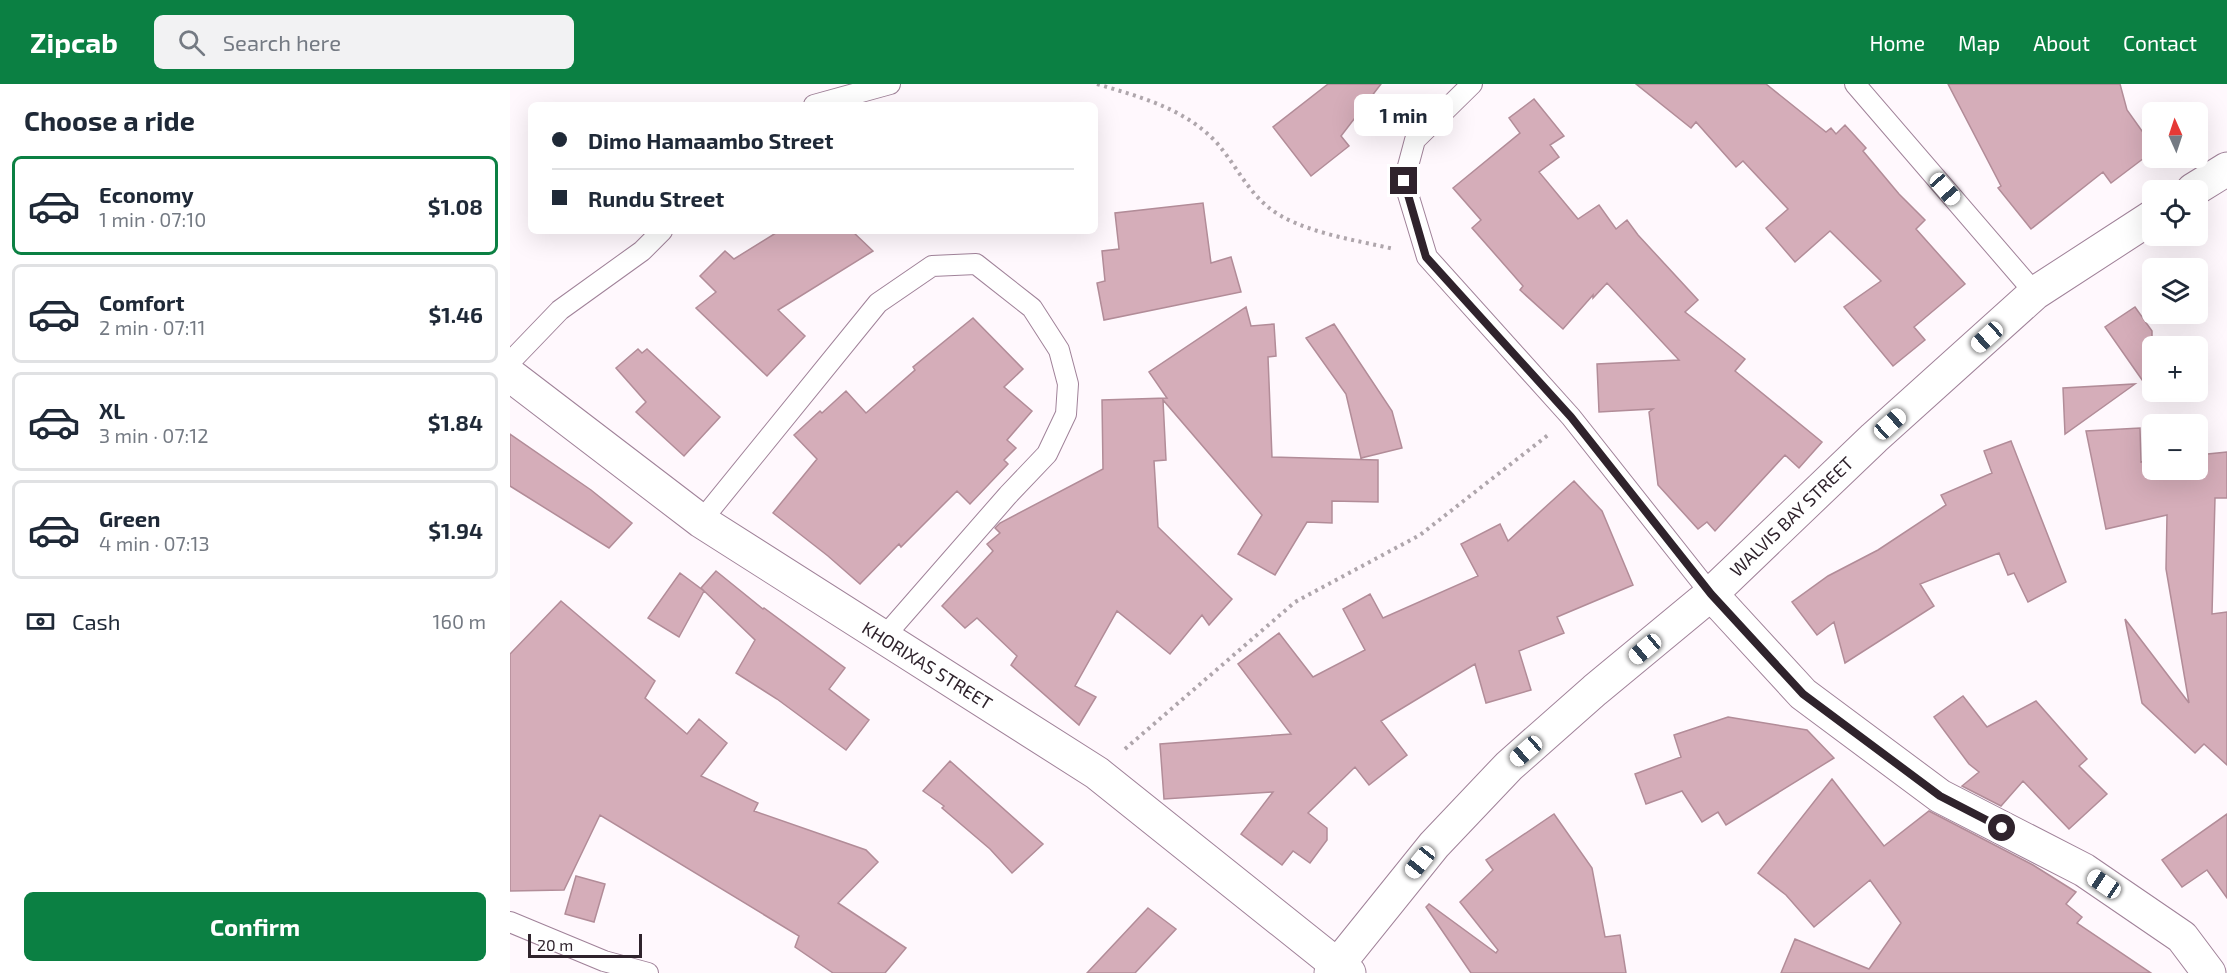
<!DOCTYPE html>
<html lang="en">
<head>
<meta charset="utf-8">
<style>
  body { margin:0; font-family:"Exo 2",sans-serif; background:#f2f2f3; color:#1f2937; height:100vh; display:flex; flex-direction:column; font-size:22px; white-space:nowrap }
  * { box-sizing:border-box; margin:0 }
  p { font-size:20px; color:#747a83 }
  .icon { flex:none; width:33px; height:33px; fill:none; stroke:currentColor; stroke-width:2; stroke-linecap:round; stroke-linejoin:round }
  .map { position:relative; flex:1; overflow:hidden }
  .drawer { display:flex; flex-direction:column; background:#fff; width:510px }
  .drawer>* { flex:none }
  .banner { position:absolute; left:18px; top:18px; width:570px; height:132px; border-radius:9px; box-shadow:0 6px 24px #0002; display:grid; align-content:center; height:132px; padding:0 24px; background:#fff }
  .needle { width:39px; rotate:357deg }
  .tools { position:absolute; left:1632px; top:18px; display:grid; gap:12px }
  .tools a { display:grid; place-items:center; width:66px; height:66px; border-radius:9px; background:#fff; box-shadow:0 6px 24px #0002; font-size:30px }
  .scale { position:absolute; left:18px; bottom:15px; width:114px; box-sizing:border-box; padding-left:6px; border:3px solid #2f232c; border-top:0; font-size:16px; line-height:21px; white-space:nowrap; color:#2f232c; -webkit-text-stroke:4px #fff; paint-order:stroke }
  .end { position:absolute; width:27px; height:27px; margin:-14px; border:8px solid #2f232c; background:#fff; box-shadow:0 0 0 3px #fff }
  .from { border-radius:50% }
  .bubble { position:absolute; height:42px; border-radius:9px; background:#fff; box-shadow:0 6px 24px #0002; font-size:20px; font-weight:700; line-height:42px; text-align:center }
  .car { position:absolute; width:18px; height:36px; margin:-18px -9px; border-radius:8px; box-shadow:0 0 4px 2px #0007; background:linear-gradient(#fff 24%,#345 0 40%,#fff 0 76%,#345 0 86%,#fff 0) }
  .banner b { display:flex; align-items:center; gap:21px; height:57px; font-size:22px }
  .banner b+b { border-top:2px solid #e0e1e3 }
  .banner i { width:15px; height:15px; background:#1f2937 }
  ul { padding:0; list-style:none }
  li { display:flex; align-items:center; gap:18px; height:99px; margin:0 12px 9px; padding:0 12px; border:3px solid #e0e1e3; border-radius:9px }
  li div { flex:1 }
  li b { display:block; font-size:22px }
  li em { font-style:normal; font-weight:700 }
  li.active { border-color:#0b8043 }
  li>.icon { width:54px; height:54px; stroke-width:1.5 }
  h2 { padding:0 24px; font-size:27px; line-height:72px }
  .pay { display:flex; align-items:center; gap:15px; height:66px; padding:0 24px; font-size:22px }
  .pay p { margin-inline-start:auto }
  .cta { display:flex; gap:12px; margin-top:auto; padding:12px 24px }
  .cta a { flex:1; height:69px; border-radius:9px; background:#0b8043; color:#fff; font-size:24px; font-weight:700; line-height:69px; text-align:center }
  header { display:flex; align-items:center; gap:36px; box-sizing:border-box; height:84px; padding:0 30px; background:#0b8043; color:#fff }
  header strong { font-size:28px }
  nav { display:flex; gap:33px; margin-inline-start:auto; font-size:21px }
  .search { width:420px; height:54px; background:#f2f2f3; display:flex; align-items:center; gap:15px; box-sizing:border-box; padding:0 21px; border-radius:9px; color:#747a83; font-size:22px }
  main { display:flex; flex:1; min-height:0 }
  .map>svg:first-child { display:block }
  .building { fill:#d5adb9; stroke:#b28c98; stroke-width:1.5 }
  .lines { fill:none; stroke-linecap:round; stroke-linejoin:round }
  .lane-casing { stroke:#a08299; stroke-width:22 }
  .street-casing { stroke:#a08299; stroke-width:35 }
  .path { stroke:#afa6ac; stroke-width:4; stroke-dasharray:3 4.5; stroke-linecap:butt }
  .lane { stroke:#fff; stroke-width:20 }
  .street { stroke:#fff; stroke-width:33 }
  .route { stroke:#2f232c; stroke-width:8 }
  .labels { text-anchor:middle; stroke-width:4.5; stroke-linejoin:round; paint-order:stroke }
  .street-label { font-size:18px; fill:#2f232c; stroke:#fff }
</style>
</head>
<body>
<header>
<strong>Zipcab</strong>
<div class="search"><svg class="icon" aria-label="search" viewBox="0 0 24 24"><circle cx="10" cy="10" r="6"/><path d="M15 15l6 6"/></svg>Search here</div>
<nav><a>Home</a><a>Map</a><a>About</a><a>Contact</a></nav>
</header>
<main>
<section class="drawer">
<h2>Choose a ride</h2>
<ul>
<li class="active"><svg class="icon" aria-label="car" viewBox="0 0 24 24"><path d="M5 17H2v-5l4-1 3-4h7l3 4 3 1v5h-3M9 17h6M6 11h13"/><circle cx="7" cy="17" r="2"/><circle cx="17" cy="17" r="2"/></svg><div><b>Economy</b><p>1 min · 07:10</p></div><em>$1.08</em></li>
<li><svg class="icon" aria-label="car" viewBox="0 0 24 24"><path d="M5 17H2v-5l4-1 3-4h7l3 4 3 1v5h-3M9 17h6M6 11h13"/><circle cx="7" cy="17" r="2"/><circle cx="17" cy="17" r="2"/></svg><div><b>Comfort</b><p>2 min · 07:11</p></div><em>$1.46</em></li>
<li><svg class="icon" aria-label="car" viewBox="0 0 24 24"><path d="M5 17H2v-5l4-1 3-4h7l3 4 3 1v5h-3M9 17h6M6 11h13"/><circle cx="7" cy="17" r="2"/><circle cx="17" cy="17" r="2"/></svg><div><b>XL</b><p>3 min · 07:12</p></div><em>$1.84</em></li>
<li><svg class="icon" aria-label="car" viewBox="0 0 24 24"><path d="M5 17H2v-5l4-1 3-4h7l3 4 3 1v5h-3M9 17h6M6 11h13"/><circle cx="7" cy="17" r="2"/><circle cx="17" cy="17" r="2"/></svg><div><b>Green</b><p>4 min · 07:13</p></div><em>$1.94</em></li>
</ul>
<div class="pay"><svg class="icon" aria-label="cash" viewBox="0 0 24 24"><path d="M3 7h18v10H3z"/><circle cx="12" cy="12" r="2"/></svg>Cash<p>160 m</p></div>
<div class="cta"><a>Confirm</a></div>
</section>
<div class="map">
<svg width="1717" height="889" viewBox="0 0 1717 889">
  <rect width="100%" height="100%" fill="#fff8fd"/>
  <path class="building" d="M818,0H871L831,52L839,62L801,92L763,43Z
    M1126,0H1256L1316,48L1321,44L1326,50L1335,41L1356,64L1353,67L1389,110L1415,136L1406,145L1455,200L1404,243L1415,256L1383,282L1334,223L1371,197L1320,147L1285,178L1256,144L1278,125L1233,77L1226,83L1186,38L1181,44Z
    M1438,0H1610L1617,26L1642,61V68L1601,99L1593,88L1521,145L1488,104L1491,102Z
    M1024,15L1054,52L1040,61L1049,73L1029,88L1068,135L1089,121L1106,145L1117,136L1128,151L1188,216L1175,228L1235,275L1225,287L1312,358L1289,384L1275,371L1205,447L1197,438L1188,445L1148,401L1139,328L1143,325L1089,328L1087,280L1169,276L1097,199L1083,214V211L1053,245L1010,206L1013,202L962,144L971,136L943,104L1010,49L999,34Z
    M693,119L701,179L721,173L731,208L594,236L587,199L595,197L592,167L609,165L605,129Z
    M269,147H342L363,167L268,226L295,252L257,292L186,224L206,208L190,192L215,167L224,175Z
    M736,223L741,242L764,240L766,272L758,273L762,373L868,376V418L822,417V439L797,438L765,491L728,470L752,431L653,316L656,376L644,377L648,443L722,515L699,541L692,531L660,570L607,527L565,602L586,613L569,641L501,581L507,572L467,534L455,544L432,522L483,467L477,460L490,449L485,444L490,439L593,385L592,316L657,314L639,288Z
    M1625,223L1642,247V310L1595,243Z
    M463,234L513,285L494,303L522,327L497,356L506,364L494,376L498,380L460,420L447,407L391,463L389,460L350,500L318,472L263,429L307,375L284,351L310,327L312,329L336,307L356,329L405,286L403,283Z
    M824,240L882,327L892,364L851,374L836,310L796,254Z
    M128,265L132,269L137,265L210,333L174,372L126,328L136,318L106,284Z
    M1625,300L1555,350L1553,304Z
    M1630,344L1631,378L1642,376V386H1688V371L1717,368V414H1705L1702,530L1717,528V681L1694,660L1685,669L1632,619L1615,535L1679,619L1656,485L1657,431L1596,445L1576,347Z
    M0,350L81,406L122,439L99,464L0,402Z
    M1501,357L1556,498L1518,518L1504,489L1498,491L1489,469L1410,500L1424,522L1335,579L1324,538L1307,551L1282,518L1318,492L1368,466L1436,421L1431,411L1482,389L1474,367Z
    M1064,397L1092,427L1123,501L1047,533L1054,549L1009,567L1021,606L976,619L965,580L871,637L897,671L859,701L845,683L798,729L817,744V756L800,779L783,767L772,781L731,750L763,708L654,715L650,660L781,650L728,580L769,549L803,593L855,566L833,525L860,510L873,534L968,492L951,460L990,440L998,457Z
    M206,487L253,525L254,524L335,584L319,605L359,636L336,666L267,615L226,589L245,556L191,504Z
    M170,489L194,507L169,553L138,534Z
    M51,517L145,597L135,614L177,650L189,635L217,659L191,692L248,719L244,727L356,766L368,778L328,819L396,864L375,889H323L285,863L289,852L90,731L54,806L0,807V570Z
    M1453,612L1477,643L1526,617L1577,675L1569,682L1597,710L1559,745L1513,697L1491,722L1452,702L1469,688L1459,680L1424,633Z
    M1218,633L1297,646L1324,674L1216,741L1208,728L1192,738L1172,707L1136,720L1125,690L1171,673L1164,651Z
    M440,677L533,760L502,789L480,765L432,724L434,722L413,707Z
    M1322,695L1374,762L1419,727L1523,781L1566,808L1556,820L1572,833L1567,839L1641,889H1271L1285,855L1359,885L1391,839L1360,796L1304,843L1276,811L1248,789Z
    M1044,730L1082,784L1095,853L1110,851L1116,889H961L916,823L919,820L986,869L988,866L950,818L983,786L976,776Z
    M1717,730V814L1697,786L1672,803L1652,776Z
    M66,792L95,800L84,838L55,830Z
    M638,824L666,845L625,889H577Z"/>
  <g class="lines">
    <defs>
      <path id="lane" d="M962,0L905,56L894,97L917,173L1061,333L1201,510
        M1345,0L1525,209
        M304,21L380,0
        M0,278L50,226L132,167L152,147
        M191,437L368,219L422,182L466,180L522,224L549,266L558,300L556,330L537,370L498,411L373,554
        M0,838L94,877L138,889"/>
      <path id="street" d="M1683,106L1717,85
        M0,291L191,437L587,689L827,881L839,889
        M1201,510L1293,610L1430,712L1574,786L1672,853L1699,889
        M821,889L924,761L999,682L1085,606L1201,510L1364,354L1525,209L1642,133"/>
    </defs>
    <use href="#lane" class="lane-casing"/>
    <use href="#street" class="street-casing"/>
    <path class="path" d="M587,0C630,13 674,24 706,58C724,78 736,105 758,123C788,148 846,156 884,165
      M615,665L785,518L910,451L1038,351"/>
    <use href="#lane" class="lane"/>
    <use href="#street" class="street"/>
  </g>
  <g class="lines">
    <path class="route" d="M894,97L916,173L1061,333L1201,510L1293,610L1430,712L1492,744"/>
  </g>
  <g class="labels">
    <g class="street-label">
      <text transform="translate(1282 433) rotate(-44)" y="6">WALVIS BAY STREET</text>
      <text transform="translate(417 582) rotate(32)" y="6">KHORIXAS STREET</text>
    </g>
  </g>
</svg>
<div class="tools">
<a><svg class="needle" viewBox="-14 -14 28 28"><path d="M0-13l5 13h-10z" fill="#e53935"/><path d="M0 13l5-13h-10z" fill="#747a83"/></svg></a>
<a><svg class="icon" aria-label="locate" viewBox="0 0 24 24"><circle cx="12" cy="12" r="6"/><path d="M12 2v4M12 18v4M2 12h4M18 12h4"/></svg></a>
<a><svg class="icon" aria-label="layers" viewBox="0 0 24 24"><path d="M12 4l9 5-9 5-9-5zM3 14l9 5 9-5"/></svg></a>
<a>+</a>
<a>−</a>
</div>
<div class="scale">20 m</div>
<i class="end from" style="left:1492px;top:744px"></i>
<i class="end" style="left:894px;top:97px"></i>
<div class="bubble" style="left:844px;top:10px;width:99px">1 min</div>
<i class="car" style="left:1435px;top:105px;rotate:139deg"></i>
<i class="car" style="left:1477px;top:253px;rotate:228deg"></i>
<i class="car" style="left:1380px;top:340px;rotate:48deg"></i>
<i class="car" style="left:1135px;top:565px;rotate:230deg"></i>
<i class="car" style="left:1016px;top:667px;rotate:229deg"></i>
<i class="car" style="left:910px;top:778px;rotate:219deg"></i>
<i class="car" style="left:1594px;top:800px;rotate:304deg"></i>
<div class="banner">
<b><i class="from"></i>Dimo Hamaambo Street</b>
<b><i></i>Rundu Street</b>
</div>
</div>
</main>
</body>
</html>
